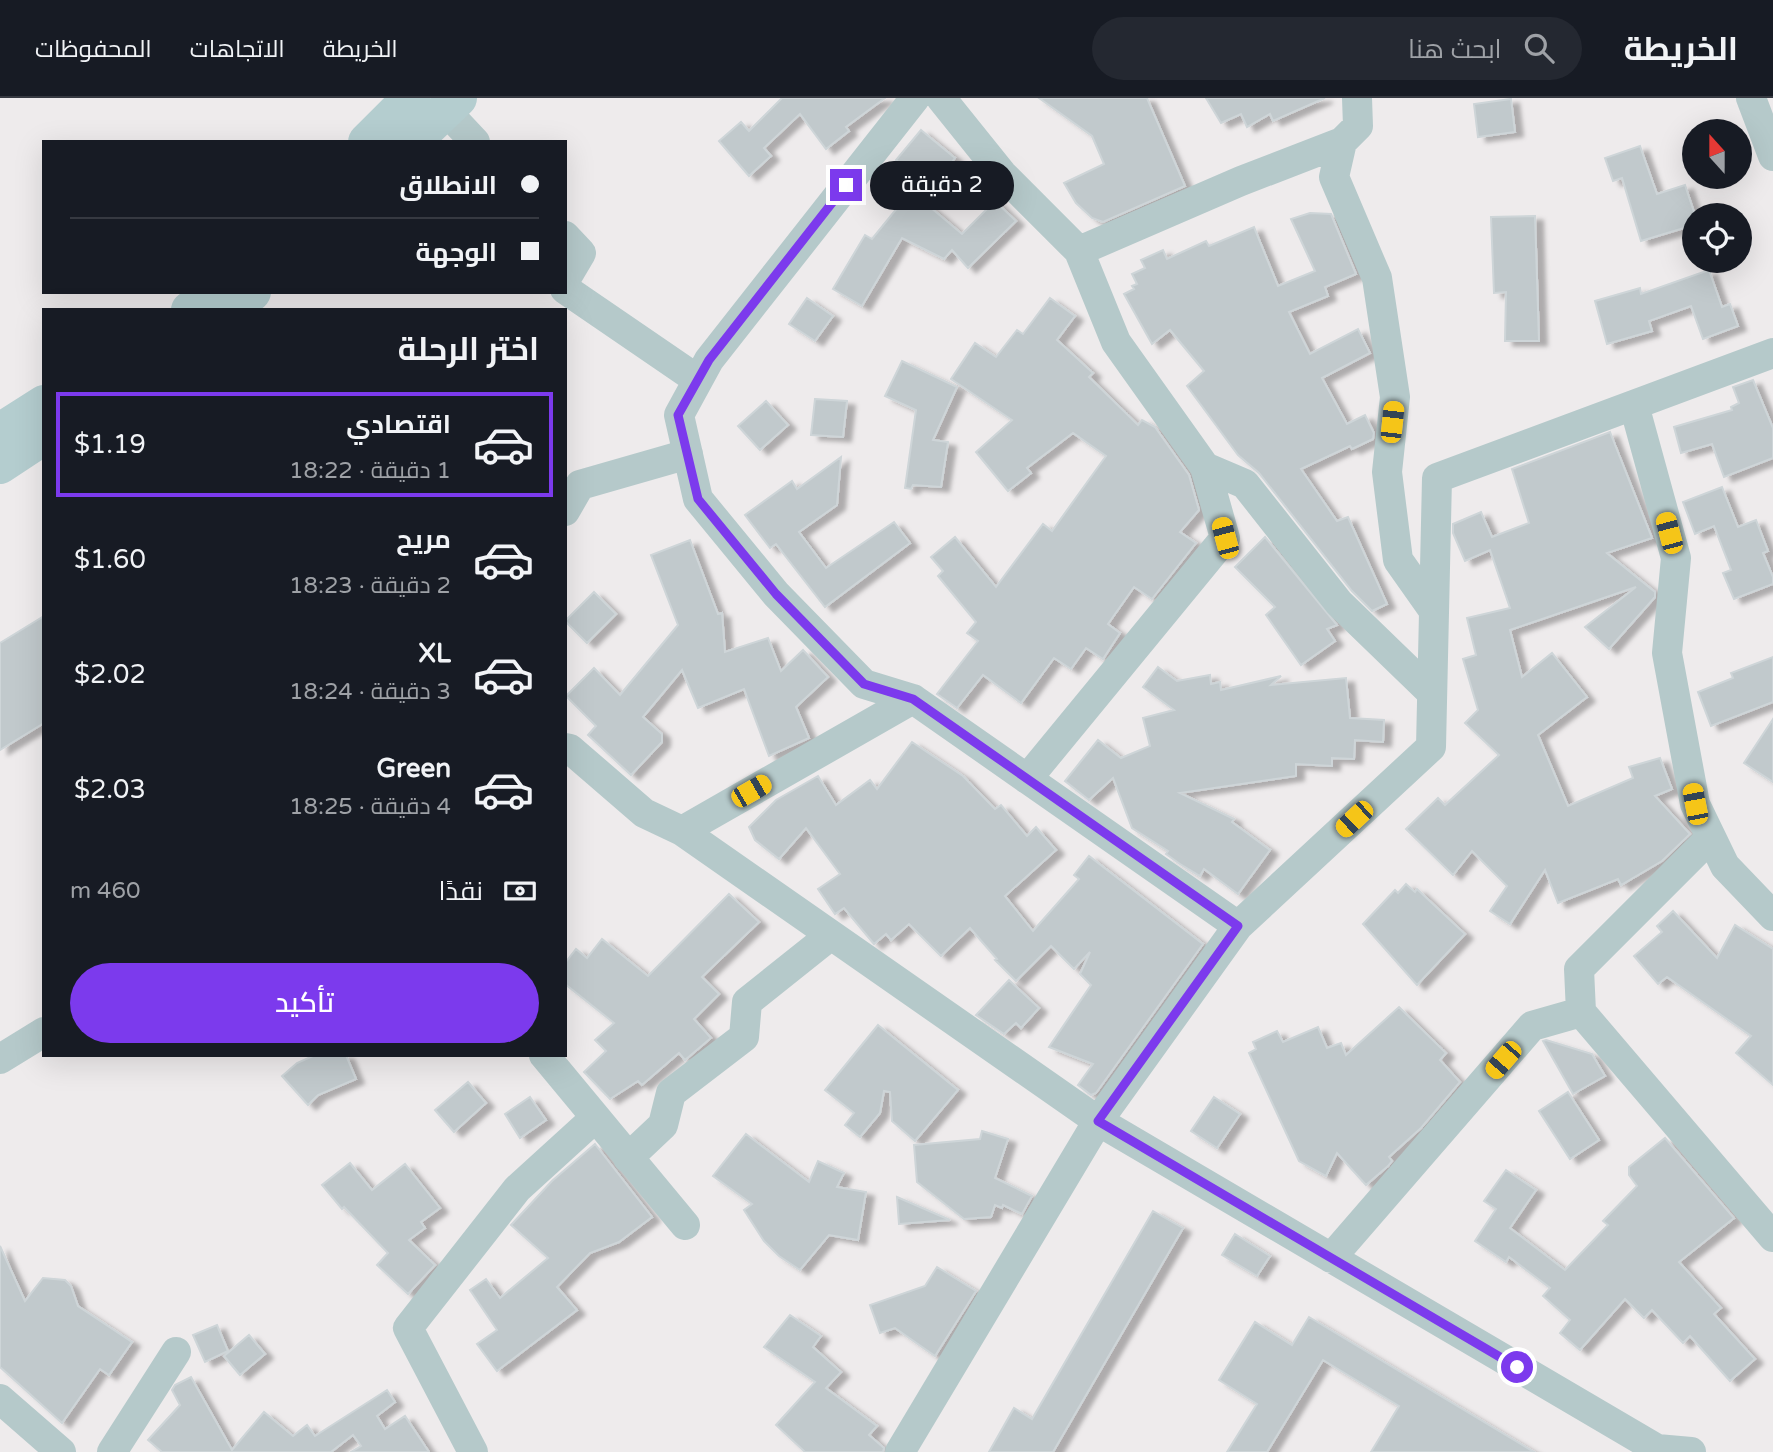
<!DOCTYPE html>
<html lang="ar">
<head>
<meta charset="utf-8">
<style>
  body { margin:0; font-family:"Varela Round",Cairo,sans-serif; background:#242831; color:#f1f3f6; direction:rtl; height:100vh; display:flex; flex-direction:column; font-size:26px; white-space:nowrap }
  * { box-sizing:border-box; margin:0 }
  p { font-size:23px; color:#9ea1a6 }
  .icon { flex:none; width:38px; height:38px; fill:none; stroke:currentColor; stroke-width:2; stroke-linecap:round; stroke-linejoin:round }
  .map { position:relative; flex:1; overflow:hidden; direction:ltr }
  .drawer { position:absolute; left:42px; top:210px; width:525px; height:749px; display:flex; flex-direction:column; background:#171b24; border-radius:0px; box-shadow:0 7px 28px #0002; direction:rtl }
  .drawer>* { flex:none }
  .top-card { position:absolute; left:42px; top:42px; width:525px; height:154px; border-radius:0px; box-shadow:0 7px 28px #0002; direction:rtl; display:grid; align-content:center; height:154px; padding:0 28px; background:#171b24 }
  .needle { width:46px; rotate:339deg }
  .controls { position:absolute; left:1682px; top:21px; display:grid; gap:14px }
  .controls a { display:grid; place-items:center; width:70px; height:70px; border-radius:50%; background:#171b24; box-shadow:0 7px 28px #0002; font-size:35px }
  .end { position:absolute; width:32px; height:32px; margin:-16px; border:9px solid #7c3aed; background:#fff; box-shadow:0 0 0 4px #fff }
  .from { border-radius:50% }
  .bubble { position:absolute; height:49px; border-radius:24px; background:#171b24; box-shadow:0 7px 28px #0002; font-size:23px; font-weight:600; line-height:49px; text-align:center; direction:rtl }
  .car { position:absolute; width:21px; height:42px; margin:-21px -10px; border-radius:9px; box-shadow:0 0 5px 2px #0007; background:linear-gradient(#f5c518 24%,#345 0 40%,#f5c518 0 76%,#345 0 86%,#f5c518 0) }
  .top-card b { display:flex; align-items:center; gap:24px; height:66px; font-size:26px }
  .top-card b+b { border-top:2px solid #363941 }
  .top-card i { width:18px; height:18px; background:#f1f3f6 }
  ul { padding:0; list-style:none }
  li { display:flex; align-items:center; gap:21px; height:105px; margin:0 14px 10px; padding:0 14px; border:4px solid transparent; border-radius:0px }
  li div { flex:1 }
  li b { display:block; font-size:26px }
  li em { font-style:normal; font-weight:600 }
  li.selected { border-color:#7c3aed }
  li>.icon { width:63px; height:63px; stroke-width:1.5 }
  h2 { padding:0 28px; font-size:32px; line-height:84px }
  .pay { display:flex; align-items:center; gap:18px; height:77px; padding:0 28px; font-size:26px }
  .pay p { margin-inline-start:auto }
  .button { display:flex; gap:14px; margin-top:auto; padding:14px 28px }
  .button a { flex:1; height:80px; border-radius:42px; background:#7c3aed; color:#fff; font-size:28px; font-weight:600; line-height:80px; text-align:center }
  header { display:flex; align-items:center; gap:42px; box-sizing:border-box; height:98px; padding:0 35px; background:#171b24; border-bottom:2px solid #363941 }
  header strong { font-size:33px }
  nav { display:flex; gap:38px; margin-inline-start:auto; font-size:24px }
  .search { width:490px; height:63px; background:#242831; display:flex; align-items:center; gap:18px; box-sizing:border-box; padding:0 24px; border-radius:38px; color:#9ea1a6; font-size:26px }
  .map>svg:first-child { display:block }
  .building { fill:#c1c9cc; stroke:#ced5d8; stroke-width:2; filter:url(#shadow) }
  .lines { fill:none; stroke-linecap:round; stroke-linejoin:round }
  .minor { stroke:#b5c9ca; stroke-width:30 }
  .secondary { stroke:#b4cdcf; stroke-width:38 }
  .route { stroke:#7c3aed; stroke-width:9 }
</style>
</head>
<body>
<header>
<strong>الخريطة</strong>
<div class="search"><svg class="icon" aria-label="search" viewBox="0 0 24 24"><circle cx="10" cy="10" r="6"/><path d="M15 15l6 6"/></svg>ابحث هنا</div>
<nav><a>الخريطة</a><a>الاتجاهات</a><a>المحفوظات</a></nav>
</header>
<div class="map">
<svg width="1773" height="1354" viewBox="0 0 1773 1354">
  <defs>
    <filter id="shadow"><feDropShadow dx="8" dy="4.5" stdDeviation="2" flood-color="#0004"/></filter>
  </defs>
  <rect width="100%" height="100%" fill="#eeebec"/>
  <path class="building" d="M782,0H885L846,29L849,33L826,51L800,16L764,50L771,58L749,78L719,43L741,24L749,33Z
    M1039,0H1147L1185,88L1103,124L1092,120L1076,105L1064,85L1104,66L1092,38Z
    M1206,0H1325L1273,23L1270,16L1247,29L1241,16L1221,25Z
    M1511,1L1515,34L1478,39L1474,6Z
    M921,32L955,60L932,90L896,62Z
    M1640,48L1657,96L1685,87L1694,114V127L1641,143L1622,80L1613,83L1605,60Z
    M911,93L962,136L995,103L1016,123L968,170L952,152L944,161L902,140L862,208L833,191L865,137L872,141Z
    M1310,115L1331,116L1356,176L1325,189L1328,198L1289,214L1310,256L1358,231L1370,255L1322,280L1347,326L1365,317L1374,335L1373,341L1352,351L1350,348L1301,371L1337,423L1348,419L1387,506L1372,513L1352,493L1259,375L1238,357L1187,288L1204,273L1170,232L1152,246L1124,196L1134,191L1132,188L1137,186L1132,176L1145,170L1141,162L1163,152L1167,161L1206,143L1209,148L1254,129L1278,188L1315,173L1291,121Z
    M1535,118L1539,243H1505L1506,194L1494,195L1491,119Z
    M1709,172L1722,209L1730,206L1738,228L1703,241L1691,208L1649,223L1652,233L1607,246L1595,203L1640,190L1641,196Z
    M807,200L833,218L815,243L789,226Z
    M1050,200L1075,218L1057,242L1093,275L1089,279L1138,327L1142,322L1155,329L1189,377L1199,412L1180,434L1196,445L1152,501L1134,489L1108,526L1120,535L1103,561L1086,550L1071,571L1054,560L1021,605L983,577L957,610L937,596L978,543L967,535L976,524L938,478L943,473L931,459L955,439L996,489L1043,426L1052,433L1106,358L1073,335L1027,370L1031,375L1008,393L976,354L1012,322L951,281L975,245L996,259L1017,232L1023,236Z
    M902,263L957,289L933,342L948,344L941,389L913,387L911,391L905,390L916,312L885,298Z
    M1753,282L1773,330V360L1724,379L1712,346L1681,355L1674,329L1732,312L1731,309L1739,305L1733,289Z
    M815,301L847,303L843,339L811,337Z
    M766,303L788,327L760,352L738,328Z
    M1610,334L1652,440L1607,455L1655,494V499L1609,551L1585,529L1636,489L1510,532L1522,579L1552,555L1587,599L1538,637L1568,708L1633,680L1629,669L1660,660L1672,691L1655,698L1690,736L1662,763L1621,787L1618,781L1558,805L1545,772L1510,826L1490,813L1507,788L1472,753L1453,777L1406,731L1438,700L1445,707L1499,657L1465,625L1478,612L1463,561L1476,557L1467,520L1510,510L1490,452L1465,463L1453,435V426L1481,414L1492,439L1529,425L1512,371Z
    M841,359L837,407L799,434L826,470L894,424L910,445L825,509L776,446L770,450L745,417L792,383L797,391Z
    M1722,389L1738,429L1756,422L1768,453L1763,455L1773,479V486L1734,501L1723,475L1731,472L1714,428L1695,436L1683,404Z
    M1265,439L1337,527L1327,531L1335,543L1301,567L1266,517L1275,509L1235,469Z
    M690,442L718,516L722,515L725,554L768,540L781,573L803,552L828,579L796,609L809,640L769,658L744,591L698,610L682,572L643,619L662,636V644L631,677L588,637L596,628L566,598L594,570L620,597L678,527L651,457Z
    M594,494L616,516L587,545L565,523Z
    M44,518V625L0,652V545Z
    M1773,559V604L1711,628L1698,594L1733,580L1731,575Z
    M1158,569L1177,583L1210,577L1211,586L1220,584L1221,592L1281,578L1271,587L1346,580L1350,620L1384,622L1383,644L1355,642L1354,661L1332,660V668L1296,666V678L1180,695L1234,721L1232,724L1270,752L1238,796L1204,771L1200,778L1180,766L1166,756L1168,753L1132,730L1113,680L1089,702L1065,683L1098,642L1121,660L1150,648L1143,620L1174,612L1143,589Z
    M1773,621V684L1744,665Z
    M912,644L963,678L995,711L1001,707L1027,738L1036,729L1056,752L1005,798L1033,833L1079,781L1074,777L1089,758L1203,846L1096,995L1091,997L1078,987L1093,966L1049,949L1091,887L1080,876L1090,854L1074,871L1051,848L1016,883L995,862L997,861L970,830L941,858L909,826L891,842L886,836L874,846L844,810L835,816L818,791L840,776L806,730L779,761L755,742L749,729L776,702L818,678L836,707L870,682L877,691Z
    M1406,786L1415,794L1417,791L1465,836L1417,887L1363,826L1395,792L1398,795Z
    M729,796L759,824L702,879L719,896L694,921L711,940L685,962L679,955L642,987L638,983L610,1001L584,974L606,953L595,942L614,925L565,886V865L576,851L587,860L602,841L648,878Z
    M1673,813L1717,860L1735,827L1773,851V987L1736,955L1751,938L1667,879L1658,886L1634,858L1662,834L1657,828Z
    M1009,882L1039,910L1021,930L1016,925L1004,936L976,917Z
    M1399,909L1446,955L1440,962L1460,984L1421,1030L1389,1059L1392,1063L1388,1068L1366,1087L1337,1055L1326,1078L1299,1063L1249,955L1256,951L1253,944L1277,933L1283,944L1318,929L1327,950L1341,945L1346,957Z
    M878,927L958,992L915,1043L892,1023L890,994L884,993L880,1015L860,1039L845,1027L854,1015L825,992Z
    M1546,942L1592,956L1605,978L1573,996L1543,943Z
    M315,957H346L356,981L318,997L308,1007L282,978L297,965Z
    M468,984L486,1005L454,1034L435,1012Z
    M1568,994L1599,1042L1570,1061L1539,1013Z
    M530,999L546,1022L520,1040L505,1016Z
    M1214,999L1240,1016L1217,1050L1191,1033Z
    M982,1033L1008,1041L995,1080L1032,1098L1022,1116L1003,1107L1002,1110L995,1107L991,1119L964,1121L917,1084L914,1047L980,1041Z
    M746,1036L809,1084L818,1063L844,1075L837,1089L866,1094L858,1142L829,1137L800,1172L779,1158L764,1143L744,1112L752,1106L713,1078Z
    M1665,1040L1734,1120L1679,1164L1721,1210L1714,1216L1755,1261L1730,1283L1690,1238L1683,1245L1652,1212L1644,1220L1625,1201L1580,1252L1560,1235L1570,1222L1543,1198L1550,1190L1509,1159L1506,1164L1475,1143L1496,1111L1484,1103L1506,1072L1536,1092L1510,1130L1565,1172L1608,1127L1603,1123L1637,1088L1629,1077V1069Z
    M595,1046L652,1119L619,1144L590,1155L557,1189L577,1212L497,1273L477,1246L497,1232L470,1192L486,1181L500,1200L548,1160L511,1127L552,1083Z
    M350,1065L372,1092L405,1066L440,1110L421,1124L425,1130L409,1142L435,1167L408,1196L377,1167L388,1155L344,1109L342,1111L322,1087Z
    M897,1099L950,1122L899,1126Z
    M1153,1113L1183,1130L1053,1354H989L1014,1310L1032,1321Z
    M1235,1136L1270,1158L1257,1178L1222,1157Z
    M0,1148L25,1203L43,1180L65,1182L71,1188L78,1208L132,1244L109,1277L100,1271L62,1325L0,1269Z
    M937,1169L976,1193L935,1258L895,1230L880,1235L870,1207L925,1188Z
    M790,1217L821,1238L813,1249L841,1274L826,1290L877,1328L869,1337L884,1350L883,1354H805L776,1327L815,1284L764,1249Z
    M1309,1219L1534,1354H1371L1399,1308L1323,1262L1267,1354H1227L1257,1306L1219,1282L1255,1224L1292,1247Z
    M217,1227L228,1253L205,1264L193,1237Z
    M249,1237L265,1256L240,1277L224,1258Z
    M191,1279L232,1352L264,1314L293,1338L307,1327L315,1338L387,1292L395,1304L377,1318L385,1331L405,1318L429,1354H351L361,1348L353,1337L331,1354H162L148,1342L180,1307L172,1292L175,1287Z"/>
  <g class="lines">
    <path class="minor" d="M915,0L709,262L679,317L698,401L776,496L864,586L913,601L1238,828
      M941,0L1002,76L1079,153L1116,244L1205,369L1225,440L1027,681
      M1751,0L1773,58
      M445,12L475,44
      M1342,44L1334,79L1377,180L1395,299L1387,374L1398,462L1434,513
      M565,138L581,155L565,182
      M1079,153L1241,83L1342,44L1358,28L1357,0
      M565,191L698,282
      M1634,307L1676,460L1667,555L1695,706L1725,768L1773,818
      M1205,369L1245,386L1339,505L1432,595
      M565,413L580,387L688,356
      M565,650L570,651L644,715L682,733L1098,1023L1238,828L1431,649L1437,380L1773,255
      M682,733L913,601
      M1711,739L1579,871L1581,914L1773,1139
      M544,957L685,1127
      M0,961L44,934
      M628,1060L663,1027L671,995L744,939L747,904L831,837
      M1331,1160L1532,928L1581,914
      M0,1301L61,1354
      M112,1354L176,1254
      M473,1354L408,1230L517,1091L595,1020
      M900,1354L1098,1023L1657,1351L1691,1354"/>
    <path class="secondary" d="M367,44L411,0
      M412,44L458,0
      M190,212L216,194
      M231,212L252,194
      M0,334L44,306
      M0,367L44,338"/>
  </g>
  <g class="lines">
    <path class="route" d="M846,87L709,262L678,317L698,401L776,496L864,586L913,601L1238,828L1098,1023L1517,1269"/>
  </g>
</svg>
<div class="controls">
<a><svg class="needle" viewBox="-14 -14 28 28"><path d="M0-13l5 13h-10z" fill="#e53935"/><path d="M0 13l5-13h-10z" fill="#9ea1a6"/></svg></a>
<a><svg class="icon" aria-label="locate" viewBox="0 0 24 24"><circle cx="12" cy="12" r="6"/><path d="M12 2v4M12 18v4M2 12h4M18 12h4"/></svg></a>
</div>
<i class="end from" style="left:1517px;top:1269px"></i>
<i class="end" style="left:846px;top:87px"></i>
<div class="bubble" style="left:870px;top:63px;width:144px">2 دقيقة</div>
<i class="car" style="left:1392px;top:324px;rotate:6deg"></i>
<i class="car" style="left:1669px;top:435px;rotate:345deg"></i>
<i class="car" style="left:1225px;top:440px;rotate:345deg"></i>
<i class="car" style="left:751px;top:693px;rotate:60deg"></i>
<i class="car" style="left:1695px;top:706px;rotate:349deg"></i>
<i class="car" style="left:1354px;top:721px;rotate:227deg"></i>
<i class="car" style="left:1503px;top:962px;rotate:221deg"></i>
<div class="top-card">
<b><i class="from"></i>الانطلاق</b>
<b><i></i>الوجهة</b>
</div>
<section class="drawer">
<h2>اختر الرحلة</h2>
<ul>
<li class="selected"><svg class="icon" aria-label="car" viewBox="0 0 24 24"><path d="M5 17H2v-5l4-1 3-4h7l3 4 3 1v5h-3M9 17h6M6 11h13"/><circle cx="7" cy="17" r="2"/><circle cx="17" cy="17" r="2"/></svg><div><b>اقتصادي</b><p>1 دقيقة · 18:22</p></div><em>$1.19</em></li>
<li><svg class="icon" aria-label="car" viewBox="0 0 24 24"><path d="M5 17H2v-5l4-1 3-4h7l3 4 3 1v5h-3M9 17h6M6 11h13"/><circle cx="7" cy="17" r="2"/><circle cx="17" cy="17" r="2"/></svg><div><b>مريح</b><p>2 دقيقة · 18:23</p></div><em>$1.60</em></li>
<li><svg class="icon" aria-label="car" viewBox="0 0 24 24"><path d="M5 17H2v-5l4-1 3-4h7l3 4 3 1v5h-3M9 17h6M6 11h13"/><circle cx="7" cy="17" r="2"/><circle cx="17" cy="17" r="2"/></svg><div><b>XL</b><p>3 دقيقة · 18:24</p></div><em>$2.02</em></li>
<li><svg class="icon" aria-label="car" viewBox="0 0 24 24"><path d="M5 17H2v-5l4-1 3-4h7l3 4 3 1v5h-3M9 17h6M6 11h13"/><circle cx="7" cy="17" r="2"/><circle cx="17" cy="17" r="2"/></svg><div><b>Green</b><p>4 دقيقة · 18:25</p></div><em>$2.03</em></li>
</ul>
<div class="pay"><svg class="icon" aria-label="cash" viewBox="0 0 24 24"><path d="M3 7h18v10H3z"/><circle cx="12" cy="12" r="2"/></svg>نقدًا<p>460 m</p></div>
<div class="button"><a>تأكيد</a></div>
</section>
</div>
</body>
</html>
